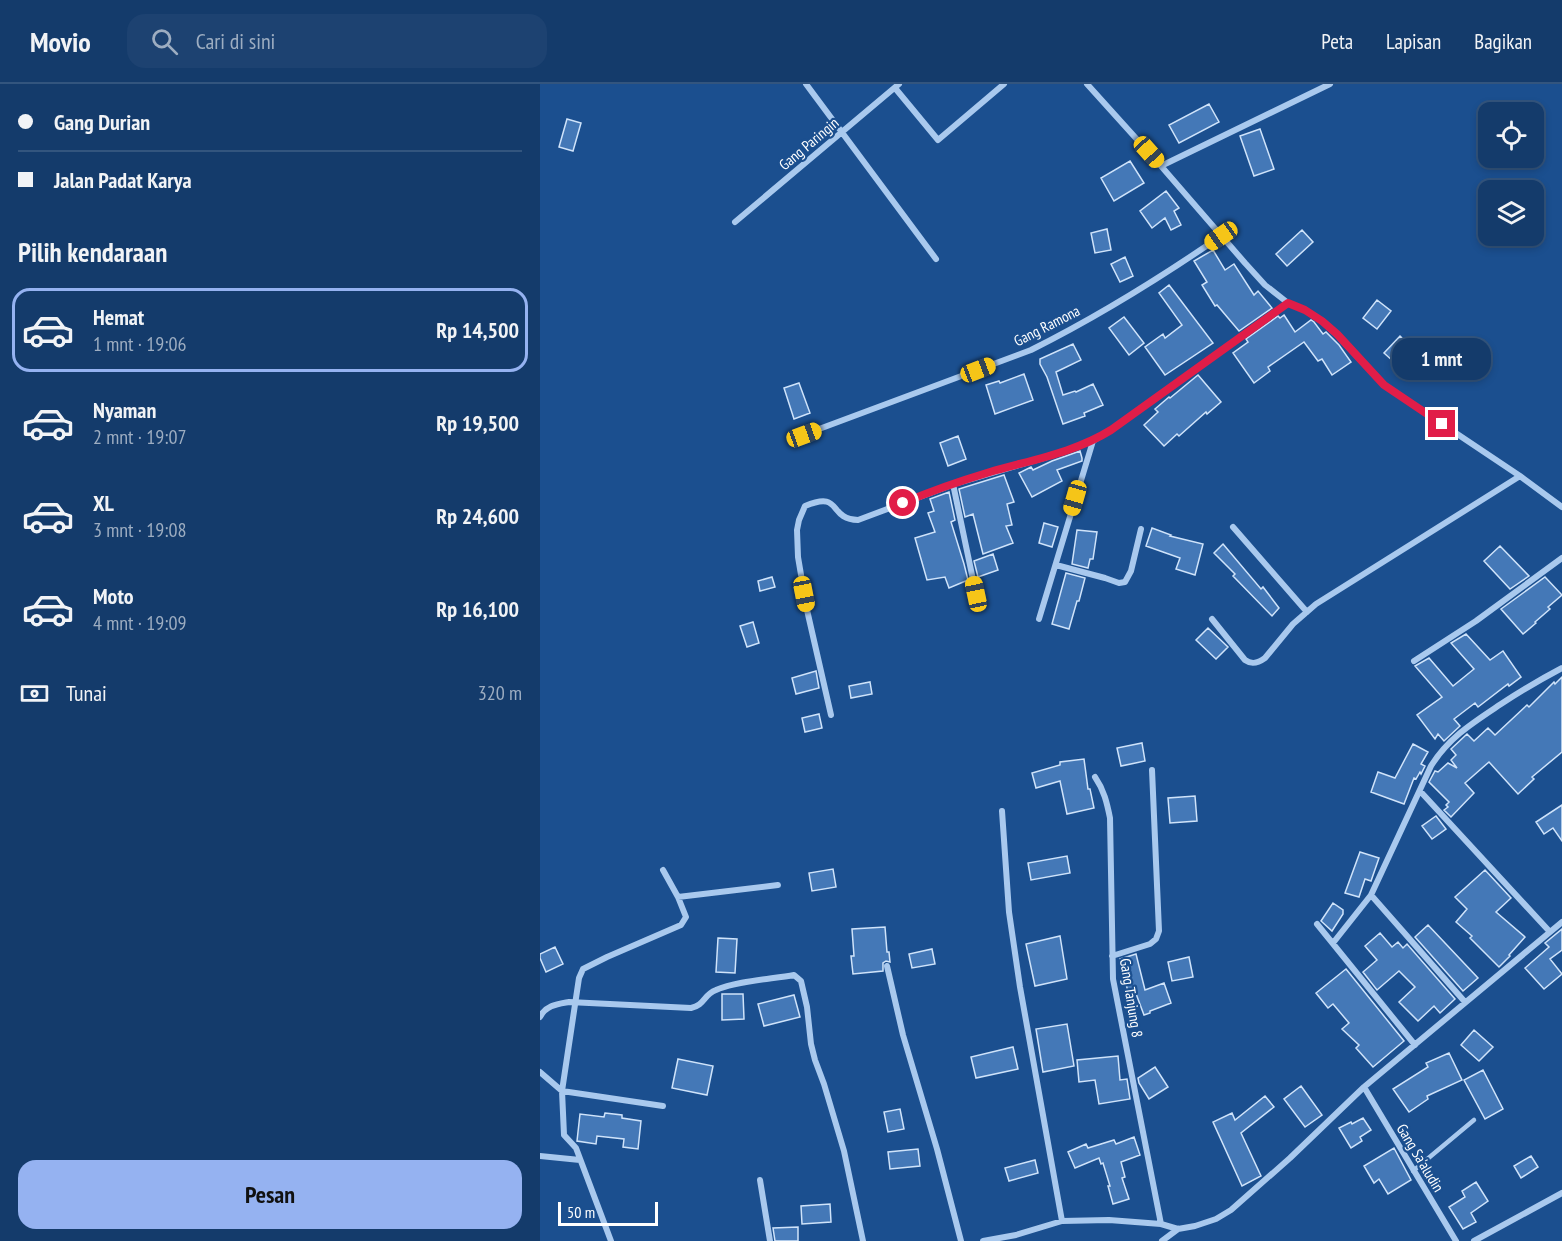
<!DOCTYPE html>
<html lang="id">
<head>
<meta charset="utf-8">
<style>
  body { margin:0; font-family:"PT Sans Narrow",sans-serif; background:#1d4271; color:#f1f3f6; height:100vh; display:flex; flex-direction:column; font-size:22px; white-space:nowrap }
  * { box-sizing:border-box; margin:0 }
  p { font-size:20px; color:#9dadc1 }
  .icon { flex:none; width:33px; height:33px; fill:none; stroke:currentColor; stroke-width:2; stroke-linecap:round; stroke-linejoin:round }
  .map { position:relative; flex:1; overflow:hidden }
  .sheet { display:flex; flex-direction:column; background:#143b6b; width:540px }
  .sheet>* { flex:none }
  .guide { display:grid; align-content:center; height:132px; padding:0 18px; background:#143b6b }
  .controls { position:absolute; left:938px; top:18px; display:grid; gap:12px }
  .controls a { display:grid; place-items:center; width:66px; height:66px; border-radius:12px; background:#143b6b; box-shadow:0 3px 9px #0003,0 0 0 2px #33557e; font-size:30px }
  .scale { position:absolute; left:18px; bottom:15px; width:100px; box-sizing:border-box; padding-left:6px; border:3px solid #fff; border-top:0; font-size:16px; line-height:21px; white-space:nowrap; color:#fff; -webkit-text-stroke:4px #1b4f8f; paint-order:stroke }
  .end { position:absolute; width:27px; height:27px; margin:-14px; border:8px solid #e11d48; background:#fff; box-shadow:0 0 0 3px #fff }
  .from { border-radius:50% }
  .bubble { position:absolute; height:42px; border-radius:18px; background:#143b6b; box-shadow:0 3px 9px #0003,0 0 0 2px #33557e; font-size:20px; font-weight:800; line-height:42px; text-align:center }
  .car { position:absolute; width:18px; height:36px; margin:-18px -9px; border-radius:8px; box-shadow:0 0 4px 2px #0007; background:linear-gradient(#f5c518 24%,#345 0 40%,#f5c518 0 76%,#345 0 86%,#f5c518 0) }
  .guide b { display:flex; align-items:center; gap:21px; height:57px; font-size:22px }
  .guide b+b { border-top:2px solid #33557e }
  .guide i { width:15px; height:15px; background:#f1f3f6 }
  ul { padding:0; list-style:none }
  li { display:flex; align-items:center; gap:18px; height:84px; margin:0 12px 9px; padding:0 6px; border:3px solid transparent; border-radius:18px }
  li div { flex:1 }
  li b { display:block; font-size:22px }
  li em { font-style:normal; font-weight:800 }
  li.on { border-color:#95b2f1 }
  li>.icon { width:54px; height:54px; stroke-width:1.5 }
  h2 { padding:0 18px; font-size:27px; line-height:72px }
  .pay { display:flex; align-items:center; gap:15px; height:66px; padding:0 18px; font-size:22px }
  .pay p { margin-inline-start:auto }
  .button { display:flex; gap:12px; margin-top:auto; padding:12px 18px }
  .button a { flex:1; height:69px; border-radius:18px; background:#95b2f1; color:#111; font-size:24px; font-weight:800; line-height:69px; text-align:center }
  header { display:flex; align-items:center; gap:36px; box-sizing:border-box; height:84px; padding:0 30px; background:#143b6b; border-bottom:2px solid #33557e }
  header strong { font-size:28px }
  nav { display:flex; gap:33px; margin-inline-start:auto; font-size:21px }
  .search { width:420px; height:54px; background:#1d4271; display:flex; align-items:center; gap:15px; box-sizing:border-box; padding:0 21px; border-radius:18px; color:#9dadc1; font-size:22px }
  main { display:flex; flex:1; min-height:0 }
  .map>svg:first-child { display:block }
  .building { fill:#4478b7; stroke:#cfe3fa; stroke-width:1.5 }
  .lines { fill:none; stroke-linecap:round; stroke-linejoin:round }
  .service { stroke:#a9c9ee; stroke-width:4.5 }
  .minor { stroke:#a9c9ee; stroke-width:6 }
  .route { stroke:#e11d48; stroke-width:8 }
  .labels { text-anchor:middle; stroke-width:4.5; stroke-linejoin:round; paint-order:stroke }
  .street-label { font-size:15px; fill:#fff; stroke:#1b4f8f }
</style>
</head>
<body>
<header>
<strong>Movio</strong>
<div class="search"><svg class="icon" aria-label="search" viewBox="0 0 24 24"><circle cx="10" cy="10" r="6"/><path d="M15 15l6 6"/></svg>Cari di sini</div>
<nav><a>Peta</a><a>Lapisan</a><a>Bagikan</a></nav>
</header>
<main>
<section class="sheet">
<div class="guide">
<b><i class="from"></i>Gang Durian</b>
<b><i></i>Jalan Padat Karya</b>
</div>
<h2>Pilih kendaraan</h2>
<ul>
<li class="on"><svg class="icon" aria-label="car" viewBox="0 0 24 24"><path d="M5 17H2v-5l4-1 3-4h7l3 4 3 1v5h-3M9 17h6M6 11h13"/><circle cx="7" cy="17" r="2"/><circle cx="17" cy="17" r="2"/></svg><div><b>Hemat</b><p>1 mnt · 19:06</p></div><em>Rp 14,500</em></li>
<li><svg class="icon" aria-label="car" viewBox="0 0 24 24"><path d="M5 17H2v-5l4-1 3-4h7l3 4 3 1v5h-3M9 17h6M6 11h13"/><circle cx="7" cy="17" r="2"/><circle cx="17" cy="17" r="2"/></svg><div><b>Nyaman</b><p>2 mnt · 19:07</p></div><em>Rp 19,500</em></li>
<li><svg class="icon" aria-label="car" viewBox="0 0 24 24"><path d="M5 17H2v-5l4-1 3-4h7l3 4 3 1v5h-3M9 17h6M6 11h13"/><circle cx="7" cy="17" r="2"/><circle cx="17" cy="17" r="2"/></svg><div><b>XL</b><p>3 mnt · 19:08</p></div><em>Rp 24,600</em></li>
<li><svg class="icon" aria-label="car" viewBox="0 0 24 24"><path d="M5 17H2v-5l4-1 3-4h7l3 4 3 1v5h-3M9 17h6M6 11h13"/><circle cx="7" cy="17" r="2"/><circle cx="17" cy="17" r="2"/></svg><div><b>Moto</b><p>4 mnt · 19:09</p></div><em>Rp 16,100</em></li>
</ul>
<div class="pay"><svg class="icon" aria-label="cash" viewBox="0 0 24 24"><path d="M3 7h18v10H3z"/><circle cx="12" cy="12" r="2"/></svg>Tunai<p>320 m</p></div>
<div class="button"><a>Pesan</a></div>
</section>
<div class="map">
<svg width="1022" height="1157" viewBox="0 0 1022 1157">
  <rect width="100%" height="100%" fill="#1b4f8f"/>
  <path class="building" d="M669,20L679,38L639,59L629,41Z
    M27,35L41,39L33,67L19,63Z
    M720,45L734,85L714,92L700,52Z
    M590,77L604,99L574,117L561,94Z
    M626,107L639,124L634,127L641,141L631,146L625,134L612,144L600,127Z
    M567,145L571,166L555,169L551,149Z
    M762,146L773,158L747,182L736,170Z
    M673,166L685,186L694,180L714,211L718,207L732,224L699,247L677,221L675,222L662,201L667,198L654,177Z
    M585,173L593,192L580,198L571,180Z
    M629,201L673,259L625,291L605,263L623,250L625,254L642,241L619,209Z
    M837,216L851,227L837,245L823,234Z
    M744,231L755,248L771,236L774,238L783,250L786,248L799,261L811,278L792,291L782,275L778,277L764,258L728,283L730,287L714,299L693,269L708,258L706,255L738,232L740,234Z
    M584,233L604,259L589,271L569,244Z
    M860,252L869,261L854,278L844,269Z
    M533,260L541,276L516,288L523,311L535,307L536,308L553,300L563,321L544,329L545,332L523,340L507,293L500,280V275Z
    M484,290L493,316L455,330L446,301L459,297L460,299Z
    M658,291L681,318L667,330L666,328L639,352L637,350L624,362L604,341L618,328L615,325L629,313L630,314Z
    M259,299L270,329L254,335L244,304Z
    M418,352L426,375L408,382L400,359Z
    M540,367L542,374V377L517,386L522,397L492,413L479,389L491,383L493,386L512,377Z
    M464,391L474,418L467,420L472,441L466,442L473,459L443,470L433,430L425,433L419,405Z
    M409,408L415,436L411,438L424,480L428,496L409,504L405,493L387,496L375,454L395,448L388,429L394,427L390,415Z
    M504,439L518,443L512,463L499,459Z
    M612,444L631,451L630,452L663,460L655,491L636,485L640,474L606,462Z
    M537,446L557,448L553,475H550L548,484L532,480Z
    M683,460L721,505L723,503L739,524L732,532L693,492L695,490L674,469Z
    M960,462L989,492L970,505L944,477Z
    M453,470L458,486L438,493L434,477Z
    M526,489L545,494L539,517H537L529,545L512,540Z
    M232,493L235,503L220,507L218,497Z
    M1005,493L1022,511L1008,523L1010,525L995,538L996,539L983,550L961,525Z
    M213,538L219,559L207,563L200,542Z
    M668,544L688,563L676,575L656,556Z
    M926,550L950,576L963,567L981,593L969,602L968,600L938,623L935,619L914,635L920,642L904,657L898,650L895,655L877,631L902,613L875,582L889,574L913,602L934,585L911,559Z
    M276,587L279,604L256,610L252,594Z
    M1022,593V668L992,693L994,695L978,710L949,678L925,699L934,709L911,733L904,726L908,723L906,721L909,718L889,698L895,687L898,688L908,679L917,684L911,676L916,671L911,665L927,650L934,657L948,644L955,651L987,621L989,623L1014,598L1015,600Z
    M330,598L332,610L311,614L309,602Z
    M279,630L282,644L265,648L262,634Z
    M602,659L605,677L581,682L577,664Z
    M873,660L888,668L881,680L885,682L881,690L880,688L876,695L874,694L864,720L831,708L838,688L855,694Z
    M544,675L548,705H550L554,724L527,730L520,697L496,704L492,689L520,681V678Z
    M655,712L657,737L630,739L628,714Z
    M1022,721V757L1013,744L1004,750L996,738Z
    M896,732L906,745L892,755L882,742Z
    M820,768L839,774L831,797L825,795L819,813L805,809Z
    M527,772L530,789L491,796L488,779Z
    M293,785L296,803L272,807L269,789Z
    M945,786L971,814L956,828L985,853L969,871L970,872L959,883L930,854L932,852L916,838L927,825L915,813Z
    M793,819L803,826V830L792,847L781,837Z
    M888,841L938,894L923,907L875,853Z
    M345,843L347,868H349L350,878L346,877L343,879V887L313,890L311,872H314L312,845Z
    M1022,845V866L1010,875L1022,890L1004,905L985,884L1009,863L1005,859Z
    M840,849L852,863L858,858L863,864L867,860L915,915L900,929L894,922L878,937L859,918L875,903L859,887L837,906L823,888L837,876L825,862Z
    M520,852L527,895L495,902L486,860Z
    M178,854L197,855L195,889L176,888Z
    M15,863L23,880L6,888L0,874V870Z
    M392,865L395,880L372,884L369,870Z
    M596,870L605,906L624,899L631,919L610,927V929L604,931L595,907L588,908L580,875Z
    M649,873L653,893L632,897L628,878Z
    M806,885L864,957L833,983L816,964L819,961L802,945L809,939L793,920L788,924L776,909Z
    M182,910H203L204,935L182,936Z
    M254,911L260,933L224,942L218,920Z
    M527,940L534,982L503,988L496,945Z
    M934,946L953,963L939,977L921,961Z
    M473,963L478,985L436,994L431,973Z
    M909,969L922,996L887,1012L888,1015L869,1028L853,1005L888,983L886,979Z
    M578,972L580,996L587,995L590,1015L559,1020L555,996L539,998L537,976Z
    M138,975L173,982L167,1011L132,1004Z
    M615,983L628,1003L609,1015L599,999L598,994Z
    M943,986L963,1025L945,1035L924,996Z
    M761,1002L782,1031L765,1043L744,1015Z
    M725,1012L734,1023L701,1049L721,1092L702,1102L673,1038L692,1029L695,1036Z
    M360,1025L364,1045L348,1048L344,1028Z
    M65,1029L82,1031V1034L101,1037L98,1065L83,1063L84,1055L57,1052L56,1060L37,1057L40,1030L64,1033Z
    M823,1034L831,1046L820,1053L822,1057L811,1064L799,1044L811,1038L812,1040Z
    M594,1053L600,1071L581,1078L585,1093L582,1094L589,1115L573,1120L568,1102H570L563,1079L561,1080L559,1074L535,1084L528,1068L546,1060L548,1064L574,1056L576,1060Z
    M854,1064L871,1096L848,1110L839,1095L834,1099L824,1082Z
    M378,1065L380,1082L350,1085L348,1068Z
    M991,1072L998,1083L981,1094L974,1082Z
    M495,1076L498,1089L469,1097L465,1084Z
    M936,1098L948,1117L931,1129L936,1138L923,1145L909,1123L925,1113L922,1107Z
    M290,1120L291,1138L262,1140L261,1122Z
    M258,1143V1157H235L233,1144Z"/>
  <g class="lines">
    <path class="service" d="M873,1087L934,1036"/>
    <path class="minor" d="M266,0L396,175
      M547,0L621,82L705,179L725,201L748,219L765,226L782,237L797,251L844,301L980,392L1022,423
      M355,4L398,56L464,0
      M621,82L790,0
      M195,138L359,0
      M263,351L491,266C557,233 620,194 681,152
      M413,400L436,510
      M693,443L767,528
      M516,481L565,494L579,499L585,498L591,487L601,445
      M499,535L553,357
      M672,535L705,576C712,581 718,579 725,574L753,540L776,520L980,392
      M874,577L936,537L1022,474
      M291,631L267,526L258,473L257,446L259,436L265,422C303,406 287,435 318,436L417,399L507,373L553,357L571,346L748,219
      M555,693C564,706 567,719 570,734L573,895L621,1140
      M880,707L1010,848
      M462,727L469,828L480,903L522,1137
      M831,811L925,918
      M138,813L238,801
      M777,840L875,961
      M793,859L831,811L891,682C909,653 934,638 961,620C981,607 1001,595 1022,584
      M572,872L610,860L616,855L619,847L612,686
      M347,882L363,951L397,1065L421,1157
      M0,933C6,921 18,920 29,918L151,924C165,921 163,911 176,906C196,897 232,895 254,891L261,897L267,923L271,960L275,976L284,1000L304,1067L323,1157
      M0,988L22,1007L24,1051L36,1064L71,1157
      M824,1003L916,1157
      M123,1022L22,1007L39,894L43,885L67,873L141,841L146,833L138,813L123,786
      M0,1072L40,1076
      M220,1096L230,1157
      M443,1157L476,1151L522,1137L569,1136L621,1140L638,1145L655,1142L676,1135L691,1126L750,1074L824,1003L1022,838
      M622,1157L638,1145
      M934,1157L1022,1109"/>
  </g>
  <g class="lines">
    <path class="route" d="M363,419C391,407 420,397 450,388C491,376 534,369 571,346L748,219L765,226L782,237L797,250L844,301L902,340"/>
  </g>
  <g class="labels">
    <g class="street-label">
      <text transform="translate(269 60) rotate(-40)" y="5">Gang Paringin</text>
      <text transform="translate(507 242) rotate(-27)" y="5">Gang Ramona</text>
      <text transform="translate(591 914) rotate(81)" y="5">Gang Tanjung 8</text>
      <text transform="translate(880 1074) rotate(59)" y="5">Gang Sa'aludin</text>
    </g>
  </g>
</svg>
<div class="controls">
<a><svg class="icon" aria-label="locate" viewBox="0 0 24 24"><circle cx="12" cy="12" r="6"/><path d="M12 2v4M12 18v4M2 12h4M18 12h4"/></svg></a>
<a><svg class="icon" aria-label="layers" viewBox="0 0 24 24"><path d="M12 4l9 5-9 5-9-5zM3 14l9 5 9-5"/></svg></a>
</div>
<div class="scale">50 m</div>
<i class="end from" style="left:363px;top:419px"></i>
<i class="end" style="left:902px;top:340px"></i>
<div class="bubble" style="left:852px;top:254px;width:99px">1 mnt</div>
<i class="car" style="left:609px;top:68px;rotate:138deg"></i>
<i class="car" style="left:681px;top:152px;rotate:235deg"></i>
<i class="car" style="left:438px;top:286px;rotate:69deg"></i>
<i class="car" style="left:264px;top:351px;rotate:70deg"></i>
<i class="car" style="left:535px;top:414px;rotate:196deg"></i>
<i class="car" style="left:264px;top:510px;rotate:169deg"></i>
<i class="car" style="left:436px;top:510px;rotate:348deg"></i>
</div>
</main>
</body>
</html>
